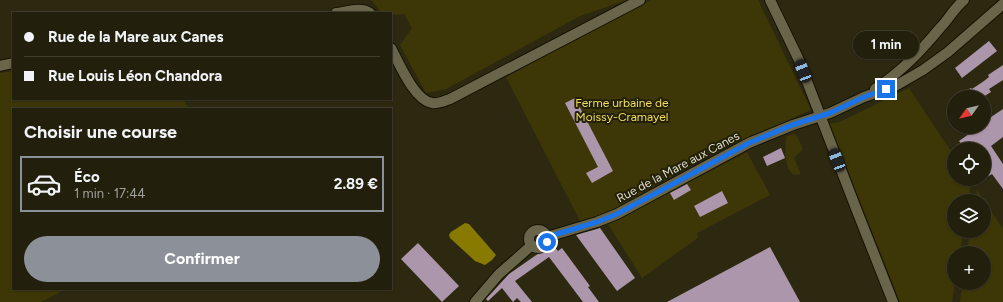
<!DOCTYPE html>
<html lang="fr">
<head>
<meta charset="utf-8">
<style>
  body { margin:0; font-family:Figtree,sans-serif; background:#2e2c1b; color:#f1f3f6; height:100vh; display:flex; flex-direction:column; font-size:15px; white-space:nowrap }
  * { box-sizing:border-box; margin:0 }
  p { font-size:13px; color:#a2a29d }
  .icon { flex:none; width:22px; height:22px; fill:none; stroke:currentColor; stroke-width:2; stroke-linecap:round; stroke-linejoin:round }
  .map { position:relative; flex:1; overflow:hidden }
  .sheet { position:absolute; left:12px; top:108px; width:380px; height:182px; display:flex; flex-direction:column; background:#221f0d; border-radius:0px; box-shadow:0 1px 3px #0004,0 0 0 1px #3f3d2e }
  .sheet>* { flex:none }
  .top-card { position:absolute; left:12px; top:12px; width:380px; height:88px; border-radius:0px; box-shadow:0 1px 3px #0004,0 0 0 1px #3f3d2e; display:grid; align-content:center; height:88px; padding:0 12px; background:#221f0d }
  .needle { width:26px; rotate:236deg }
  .buttons { position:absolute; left:947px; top:90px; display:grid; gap:8px }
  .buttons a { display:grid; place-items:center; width:44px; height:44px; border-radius:50%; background:#221f0d; box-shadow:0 1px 3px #0004,0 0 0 1px #3f3d2e; font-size:20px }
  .end { position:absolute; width:18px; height:18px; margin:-9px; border:5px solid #1a73e8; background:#fff; box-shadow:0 0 0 2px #fff }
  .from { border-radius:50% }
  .bubble { position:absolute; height:28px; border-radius:14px; background:#221f0d; box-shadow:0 1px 3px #0004,0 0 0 1px #3f3d2e; font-size:13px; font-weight:700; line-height:28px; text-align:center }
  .car { position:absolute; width:12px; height:24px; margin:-12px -6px; border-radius:5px; box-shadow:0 0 3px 1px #0007; background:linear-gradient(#222 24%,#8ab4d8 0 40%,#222 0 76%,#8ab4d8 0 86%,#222 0) }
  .top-card b { display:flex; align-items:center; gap:14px; height:38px; font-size:15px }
  .top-card b+b { border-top:1px solid #3f3d2e }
  .top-card i { width:10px; height:10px; background:#f1f3f6 }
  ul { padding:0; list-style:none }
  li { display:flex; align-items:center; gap:12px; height:56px; margin:0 8px 6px; padding:0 4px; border:2px solid transparent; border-radius:0px }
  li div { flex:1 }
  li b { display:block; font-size:15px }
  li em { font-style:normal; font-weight:700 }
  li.on { border-color:#8c9099 }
  li>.icon { width:36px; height:36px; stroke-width:1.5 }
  h2 { padding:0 12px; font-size:18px; line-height:48px }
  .action { display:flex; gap:8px; margin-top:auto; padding:8px 12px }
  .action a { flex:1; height:46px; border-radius:24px; background:#8c9099; color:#fff; font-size:16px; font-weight:700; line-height:46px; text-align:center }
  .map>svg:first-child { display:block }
  .green { fill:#3d3707 }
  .water { fill:#887900 }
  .building { fill:#ac96ab }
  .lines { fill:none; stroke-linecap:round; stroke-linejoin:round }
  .minor-casing { stroke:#151200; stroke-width:12 }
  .minor { stroke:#69654b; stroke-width:10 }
  .route { stroke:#1a73e8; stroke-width:5 }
  .labels { text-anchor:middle; stroke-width:4; stroke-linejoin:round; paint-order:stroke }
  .park-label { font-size:12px; fill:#f2df5c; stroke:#232007 }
  .street-label { font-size:12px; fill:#dfddce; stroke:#232007 }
</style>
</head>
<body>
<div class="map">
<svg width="1003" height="302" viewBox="0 0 1003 302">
  <rect width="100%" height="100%" fill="#2d2911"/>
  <path class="green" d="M371,0H627L580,16L446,89L426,93L400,45L412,28L404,14L391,15V13H382Z
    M651,0H758L811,110L716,151L594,221H580L506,77Z
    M13,71V99H183L188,109H13V289H66L41,302H0V73Z
    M909,88L954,156V179H970L971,182L968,201H954V231H963L960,253H954L955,283L952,302H900L829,124L840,122Z
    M795,134L797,136L803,149L794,158L801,174C783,180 785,147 786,137L790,135Z
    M747,152L770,195L697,233L698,238L642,278L608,224Z
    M977,190L1003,229V302H960L962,283H984V253H967L970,231H984V201H975Z"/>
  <path class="water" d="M465,223L469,224L496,255L492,260L485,265L475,261L450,238L449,235L451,232Z"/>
  <path class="building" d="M989,41L997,51L962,78L955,68Z
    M1003,65V80L989,89L991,92L983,97H969L965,91L971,88L972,89L984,81L989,77L988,75Z
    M575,98L613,171L592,183L586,173L598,167L565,103Z
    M1003,109V137L991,146L1003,164V189L992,174L984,179V149H965L959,141L979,127H984L985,121Z
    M781,148L785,158L767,166L763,157Z
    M687,184L691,190L674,200L670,193Z
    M722,191L728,203L700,217L694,206Z
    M600,228L635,278L617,291L576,235Z
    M418,243L459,286L442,302L401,259Z
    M552,244L558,251L562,248L590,286L588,287L599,302H583L549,257L515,281L532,302H521L517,298L513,302L502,288L488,301L486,299L509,274Z
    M770,247L800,302H667Z"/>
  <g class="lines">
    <defs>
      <path id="minor" d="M770,0L798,58L857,211L893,302
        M336,13C346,12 361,6 370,13
        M391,48C399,63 414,100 432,103C438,104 444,101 450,99L640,0
        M0,66L13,63
        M875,89C903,70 919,53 940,28C949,19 954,8 964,0
        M529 239a9 9 0 1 1 18 0a9 9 0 1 1-18 0Z
        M547,237L597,222L617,214L749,143L793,125L830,113L864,97L897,85L923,70L948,52L1003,4
        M475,302L499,274L532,245"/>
    </defs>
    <use href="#minor" class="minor-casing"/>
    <use href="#minor" class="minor"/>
  </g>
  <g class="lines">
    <path class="route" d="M547,242V237L597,222L617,214L749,143L792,125L830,113L864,97L886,89"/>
  </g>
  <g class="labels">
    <g class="park-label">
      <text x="622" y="107">Ferme urbaine de<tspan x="622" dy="14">Moissy-Cramayel</tspan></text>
    </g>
    <g class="street-label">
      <text transform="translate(678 167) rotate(-28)" y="4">Rue de la Mare aux Canes</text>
    </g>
  </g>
</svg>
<div class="buttons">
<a><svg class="needle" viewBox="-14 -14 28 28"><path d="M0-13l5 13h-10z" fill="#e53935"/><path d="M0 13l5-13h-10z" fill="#a2a29d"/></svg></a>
<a><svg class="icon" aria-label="locate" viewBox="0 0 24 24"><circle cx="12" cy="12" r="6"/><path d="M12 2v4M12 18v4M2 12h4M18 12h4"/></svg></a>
<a><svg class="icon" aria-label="layers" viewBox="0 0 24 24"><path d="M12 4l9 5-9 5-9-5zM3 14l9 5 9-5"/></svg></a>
<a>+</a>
</div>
<i class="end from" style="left:547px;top:242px"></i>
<i class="end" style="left:886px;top:89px"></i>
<div class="bubble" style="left:853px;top:31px;width:66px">1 min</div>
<i class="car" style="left:803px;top:71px;rotate:339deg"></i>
<i class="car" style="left:837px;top:160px;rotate:339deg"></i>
<div class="top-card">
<b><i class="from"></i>Rue de la Mare aux Canes</b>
<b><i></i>Rue Louis Léon Chandora</b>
</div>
<section class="sheet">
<h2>Choisir une course</h2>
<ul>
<li class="on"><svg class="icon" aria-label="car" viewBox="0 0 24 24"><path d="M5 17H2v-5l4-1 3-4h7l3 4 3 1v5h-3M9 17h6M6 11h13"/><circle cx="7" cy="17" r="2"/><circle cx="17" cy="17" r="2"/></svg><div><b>Éco</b><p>1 min · 17:44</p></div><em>2.89 €</em></li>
</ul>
<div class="action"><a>Confirmer</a></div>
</section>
</div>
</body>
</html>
